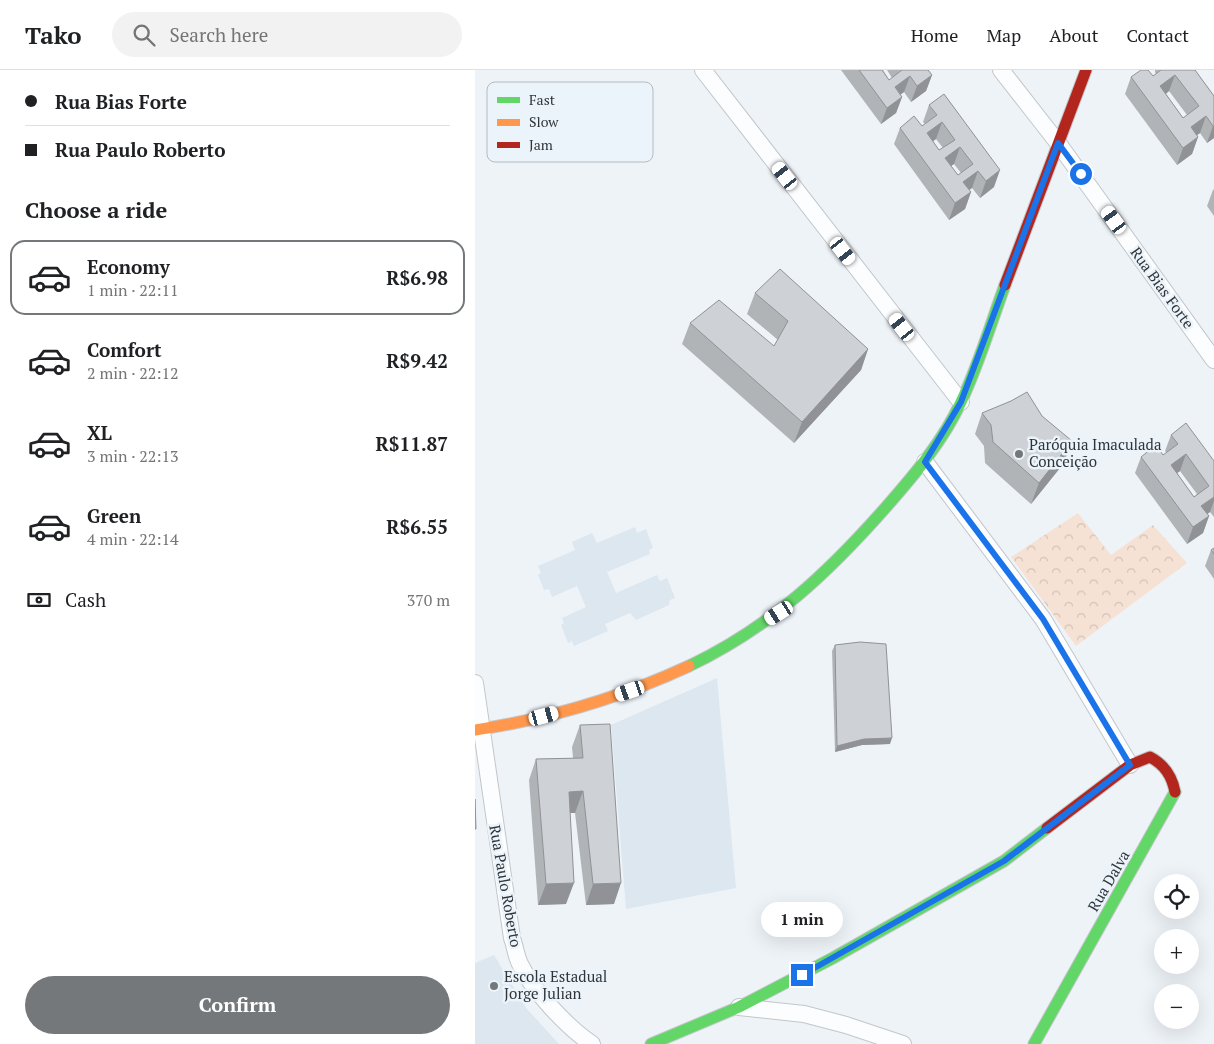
<!DOCTYPE html>
<html lang="en">
<head>
<meta charset="utf-8">
<style>
  body { margin:0; font-family:"PT Serif",serif; background:#f2f2f2; color:#202124; height:100vh; display:flex; flex-direction:column; font-size:19px; white-space:nowrap }
  * { box-sizing:border-box; margin:0 }
  p { font-size:16px; color:#757577 }
  .icon { flex:none; width:28px; height:28px; fill:none; stroke:currentColor; stroke-width:2; stroke-linecap:round; stroke-linejoin:round }
  .map { position:relative; flex:1; overflow:hidden }
  .side { display:flex; flex-direction:column; background:#fff; width:475px }
  .side>* { flex:none }
  .top-card { display:grid; align-content:center; height:110px; padding:0 25px; background:#fff }
  .tools { position:absolute; left:679px; top:804px; display:grid; gap:10px }
  .tools a { display:grid; place-items:center; width:45px; height:45px; border-radius:50%; background:#fff; box-shadow:0 5px 20px #0002; font-size:25px }
  .end { position:absolute; width:22px; height:22px; margin:-11px; border:6px solid #1a73e8; background:#fff; box-shadow:0 0 0 2px #fff }
  .from { border-radius:50% }
  .bubble { position:absolute; height:35px; border-radius:18px; background:#fff; box-shadow:0 5px 20px #0002; font-size:16px; font-weight:700; line-height:35px; text-align:center }
  .car { position:absolute; width:15px; height:30px; margin:-15px -8px; border-radius:6px; box-shadow:0 0 4px 1px #0007; background:linear-gradient(#fff 24%,#345 0 40%,#fff 0 76%,#345 0 86%,#fff 0) }
  .top-card b { display:flex; align-items:center; gap:18px; height:48px; font-size:19px }
  .top-card b+b { border-top:1px solid #e0e0e0 }
  .top-card i { width:12px; height:12px; background:#202124 }
  ul { padding:0; list-style:none }
  li { display:flex; align-items:center; gap:15px; height:75px; margin:0 10px 8px; padding:0 15px; border:2px solid transparent; border-radius:15px }
  li div { flex:1 }
  li b { display:block; font-size:19px }
  li em { font-style:normal; font-weight:700 }
  li.selected { border-color:#74787b }
  li>.icon { width:45px; height:45px; stroke-width:1.5 }
  h2 { padding:0 25px; font-size:22px; line-height:60px }
  .pay { display:flex; align-items:center; gap:12px; height:55px; padding:0 25px; font-size:19px }
  .pay p { margin-inline-start:auto }
  .cta { display:flex; gap:10px; margin-top:auto; padding:10px 25px }
  .cta a { flex:1; height:58px; border-radius:30px; background:#74787b; color:#fff; font-size:20px; font-weight:700; line-height:58px; text-align:center }
  header { display:flex; align-items:center; gap:30px; box-sizing:border-box; height:70px; padding:0 25px; background:#fff; border-bottom:1px solid #e0e0e0 }
  header strong { font-size:24px }
  nav { display:flex; gap:28px; margin-inline-start:auto; font-size:18px }
  .search { width:350px; height:45px; background:#f2f2f2; display:flex; align-items:center; gap:12px; box-sizing:border-box; padding:0 18px; border-radius:28px; color:#757577; font-size:19px }
  main { display:flex; flex:1; min-height:0 }
  .map>svg:first-child { display:block }
  .built { fill:#dde7ef }
  .park { fill:url(#park-crowns) }
  .lines { fill:none; stroke-linecap:round; stroke-linejoin:round }
  .street-casing { stroke:#c3c6c9; stroke-width:18 }
  .fast-casing { stroke:#c3c6c9; stroke-width:13 }
  .slow-casing { stroke:#c3c6c9; stroke-width:13 }
  .jam-casing { stroke:#c3c6c9; stroke-width:13 }
  .street { stroke:#fcfdfe; stroke-width:16 }
  .fast { stroke:#63d668; stroke-width:11 }
  .slow { stroke:#ff974d; stroke-width:11 }
  .jam { stroke:#b3261e; stroke-width:11 }
  .wall { fill:#b1b4b7; fill-rule:evenodd }
  .shaded-wall { fill:#909295 }
  .building { fill:#ced1d5; stroke:#909295; fill-rule:evenodd }
  .route { stroke:#1a73e8; stroke-width:6 }
  .poi-dot { fill:#74787b; stroke:#ebf4fb; stroke-width:2 }
  .labels { text-anchor:middle; stroke-width:5; stroke-linejoin:round; paint-order:stroke }
  .street-label { font-size:15px; fill:#323538; stroke:#ebf4fb }
  .poi-label { font-size:15px; fill:#323538; stroke:#ebf4fb; text-anchor:start }
  .key { fill:#ebf4fb; stroke:#b4bbc0; stroke-width:1 }
  .key-label { font-size:14px; fill:#323538 }
</style>
</head>
<body>
<header>
<strong>Tako</strong>
<div class="search"><svg class="icon" aria-label="search" viewBox="0 0 24 24"><circle cx="10" cy="10" r="6"/><path d="M15 15l6 6"/></svg>Search here</div>
<nav><a>Home</a><a>Map</a><a>About</a><a>Contact</a></nav>
</header>
<main>
<section class="side">
<div class="top-card">
<b><i class="from"></i>Rua Bias Forte</b>
<b><i></i>Rua Paulo Roberto</b>
</div>
<h2>Choose a ride</h2>
<ul>
<li class="selected"><svg class="icon" aria-label="car" viewBox="0 0 24 24"><path d="M5 17H2v-5l4-1 3-4h7l3 4 3 1v5h-3M9 17h6M6 11h13"/><circle cx="7" cy="17" r="2"/><circle cx="17" cy="17" r="2"/></svg><div><b>Economy</b><p>1 min · 22:11</p></div><em>R$6.98</em></li>
<li><svg class="icon" aria-label="car" viewBox="0 0 24 24"><path d="M5 17H2v-5l4-1 3-4h7l3 4 3 1v5h-3M9 17h6M6 11h13"/><circle cx="7" cy="17" r="2"/><circle cx="17" cy="17" r="2"/></svg><div><b>Comfort</b><p>2 min · 22:12</p></div><em>R$9.42</em></li>
<li><svg class="icon" aria-label="car" viewBox="0 0 24 24"><path d="M5 17H2v-5l4-1 3-4h7l3 4 3 1v5h-3M9 17h6M6 11h13"/><circle cx="7" cy="17" r="2"/><circle cx="17" cy="17" r="2"/></svg><div><b>XL</b><p>3 min · 22:13</p></div><em>R$11.87</em></li>
<li><svg class="icon" aria-label="car" viewBox="0 0 24 24"><path d="M5 17H2v-5l4-1 3-4h7l3 4 3 1v5h-3M9 17h6M6 11h13"/><circle cx="7" cy="17" r="2"/><circle cx="17" cy="17" r="2"/></svg><div><b>Green</b><p>4 min · 22:14</p></div><em>R$6.55</em></li>
</ul>
<div class="pay"><svg class="icon" aria-label="cash" viewBox="0 0 24 24"><path d="M3 7h18v10H3z"/><circle cx="12" cy="12" r="2"/></svg>Cash<p>370 m</p></div>
<div class="cta"><a>Confirm</a></div>
</section>
<div class="map">
<svg width="739" height="974" viewBox="0 0 739 974">
  <defs>
    <pattern id="park-crowns" width="20" height="18" patternUnits="userSpaceOnUse" patternTransform="scale(1.25)"><rect width="20" height="18" fill="#f6e2d4"/><path d="M2 6a3 3 0 1 1 6 0M12 15a3 3 0 1 1 6 0" fill="none" stroke="#d3c2b7"/></pattern>
  </defs>
  <rect width="100%" height="100%" fill="#eef3f8"/>
  <path class="built" d="M160,457L162,463L171,459L178,478L174,480L175,484L132,502L141,523L182,505L185,511L192,508L200,528L195,530L194,535L161,550L155,543L130,554L133,561L99,576L97,571L93,573L86,555L89,553L87,548L111,537L102,516L77,527L74,519L69,520L63,505L66,503L63,496L100,480L97,472L117,463L122,473Z
    M242,608L261,818L151,839L136,655Z
    M19,885L52,939L84,974H0V893Z"/>
  <path class="park" d="M603,443L636,485L678,455L712,493L601,576L536,487Z"/>
  <g class="lines">
    <defs>
      <path id="street" d="M228,0L486,332
        M526,0L583,73L739,290
        M450,392L568,549L655,695
        M0,613L37,868C40,876 41,886 45,894C58,921 93,958 117,974
        M264,937L329,944L371,955L428,974"/>
      <path id="fast" d="M214,596C296,557 353,503 412,436C440,404 468,371 486,332C504,294 516,253 530,215
        M176,974L264,937L358,888L529,791L572,758
        M559,974L700,722"/>
      <path id="slow" d="M0,660C73,649 147,627 214,596"/>
      <path id="jam" d="M530,215L611,0
        M572,758L655,695L675,687C690,695 697,706 700,722"/>
    </defs>
    <use href="#street" class="street-casing"/>
    <use href="#fast" class="fast-casing"/>
    <use href="#slow" class="slow-casing"/>
    <use href="#jam" class="jam-casing"/>
    <use href="#street" class="street"/>
    <use href="#fast" class="fast"/>
    <use href="#slow" class="slow"/>
    <use href="#jam" class="jam"/>
  </g>
  <path class="wall" d="M366,0H408L414,10L417,8L412,0H453L457,5L451,21L436,32L429,22L425,25L427,27L421,43L406,54Z
    M680,0H720L739,26V68L732,73L725,63L722,65L723,67L717,84L702,95L650,24L656,7L678,6L681,4L680,2ZM694,21L712,45L708,48L691,24Z
    M454,35L519,117L505,128L497,118L494,120L496,122L490,139L474,150L419,74L425,58L447,56L450,54L448,52ZM461,69L468,78L464,80L458,71ZM479,94L486,103L483,105L476,96Z
    M739,119V146L732,136L738,120Z
    M280,223L393,279L386,300L319,373L207,274L215,253L299,276L303,270L272,244Z
    M507,343L589,393L556,434L510,393L509,376L500,364Z
    M696,365L739,391V447L735,442L732,444L734,446L728,463L712,474L660,403L666,387L688,385L692,383L690,381ZM705,401L722,424L719,427L702,403Z
    M739,478V509L730,496L736,480Z
    M360,575L415,674L387,675L360,682L357,581Z
    M105,655L139,834L111,835L100,743H95L91,834L63,835L54,710L61,689L98,688L97,677Z"/>
  <path class="shaded-wall" d="M457,5L451,21L436,32L442,16Z
    M700,5L694,21L679,33L685,16Z
    M435,6L429,22L414,33L420,17Z
    M427,27L421,43L406,54L412,38Z
    M731,46L725,63L710,74L716,57Z
    M467,52L461,69L446,80L452,63Z
    M738,56H739V68L732,73Z
    M723,67L717,84L702,95L708,78Z
    M485,77L479,94L464,104L470,88Z
    M525,100L519,117L505,128L511,111Z
    M503,101L497,118L482,129L488,112Z
    M496,122L490,139L474,150L480,133Z
    M393,279L386,300L319,373L327,352Z
    M597,371L589,393L556,434L564,413Z
    M711,384L705,401L690,412L696,395Z
    M739,427V431L735,442L720,453L726,436Z
    M734,446L728,463L712,474L718,457Z
    M417,668L415,674L387,675L360,682L362,676L389,669Z
    M108,721L100,743H86L94,722Z
    M99,813L91,834L63,835L71,814Z
    M146,813L139,834L111,835L118,814Z"/>
  <path class="building" d="M384,0H407L414,10L427,0H453L457,5L442,16L435,6L420,17L427,27L412,38Z
    M666,0H673L678,6L686,0H720L739,26V56H738L731,46L716,57L723,67L708,78L656,7ZM700,5L724,36L708,48L685,16Z
    M469,24L525,100L511,111L503,101L488,112L496,122L480,133L425,58L439,46L447,56L462,45L454,35ZM467,52L480,70L464,80L452,63ZM485,77L498,94L483,105L470,88Z
    M305,199L393,279L327,352L215,253L244,230L299,276L313,251L280,223Z
    M552,322L567,346L597,371L564,413L518,372L516,355L507,343L536,331Z
    M711,353L739,391V427L726,436L734,446L718,457L666,387L681,375L688,385L703,374L696,365ZM711,384L734,416L719,427L696,395Z
    M739,478V484L736,480Z
    M385,572L411,574L417,668L389,669L362,676L360,575Z
    M135,654L146,813L118,814L108,721L94,722L99,813L71,814L61,689L108,688L105,655Z
    M0,729L1,759H0Z"/>
  <g class="lines">
    <path class="route" d="M327,905L529,791L655,695L568,549L450,392L486,332L583,73L606,104"/>
  </g>
  <g class="poi-dot">
    <circle cx="544" cy="384" r="5"/>
    <circle cx="19" cy="916" r="5"/>
  </g>
  <g class="labels">
    <g class="street-label">
      <text transform="translate(687 218) rotate(54)" y="5">Rua Bias Forte</text>
      <text transform="translate(634 811) rotate(-60)" y="5">Rua Dalva</text>
      <text transform="translate(30 816) rotate(80)" y="5">Rua Paulo Roberto</text>
    </g>
    <g class="poi-label">
      <text x="554" y="380">Paróquia Imaculada<tspan x="554" dy="17">Conceição</tspan></text>
      <text x="29" y="912">Escola Estadual<tspan x="29" dy="17">Jorge Julian</tspan></text>
    </g>
  </g>
  <rect x="12" y="12" width="166" height="80" rx="8" class="key"/>
  <rect x="22" y="27" width="23" height="6" fill="#63d668"/>
  <rect x="22" y="49" width="23" height="7" fill="#ff974d"/>
  <rect x="22" y="72" width="23" height="6" fill="#b3261e"/>
  <g class="key-label">
    <text x="54" y="35">Fast</text>
    <text x="54" y="57">Slow</text>
    <text x="54" y="80">Jam</text>
  </g>
</svg>
<div class="tools">
<a><svg class="icon" aria-label="locate" viewBox="0 0 24 24"><circle cx="12" cy="12" r="6"/><path d="M12 2v4M12 18v4M2 12h4M18 12h4"/></svg></a>
<a>+</a>
<a>−</a>
</div>
<i class="end from" style="left:606px;top:104px"></i>
<i class="end" style="left:327px;top:905px"></i>
<div class="bubble" style="left:286px;top:832px;width:82px">1 min</div>
<i class="car" style="left:310px;top:106px;rotate:322deg"></i>
<i class="car" style="left:639px;top:150px;rotate:324deg"></i>
<i class="car" style="left:368px;top:181px;rotate:142deg"></i>
<i class="car" style="left:427px;top:257px;rotate:322deg"></i>
<i class="car" style="left:304px;top:543px;rotate:238deg"></i>
<i class="car" style="left:155px;top:621px;rotate:251deg"></i>
<i class="car" style="left:69px;top:646px;rotate:75deg"></i>
</div>
</main>
</body>
</html>
